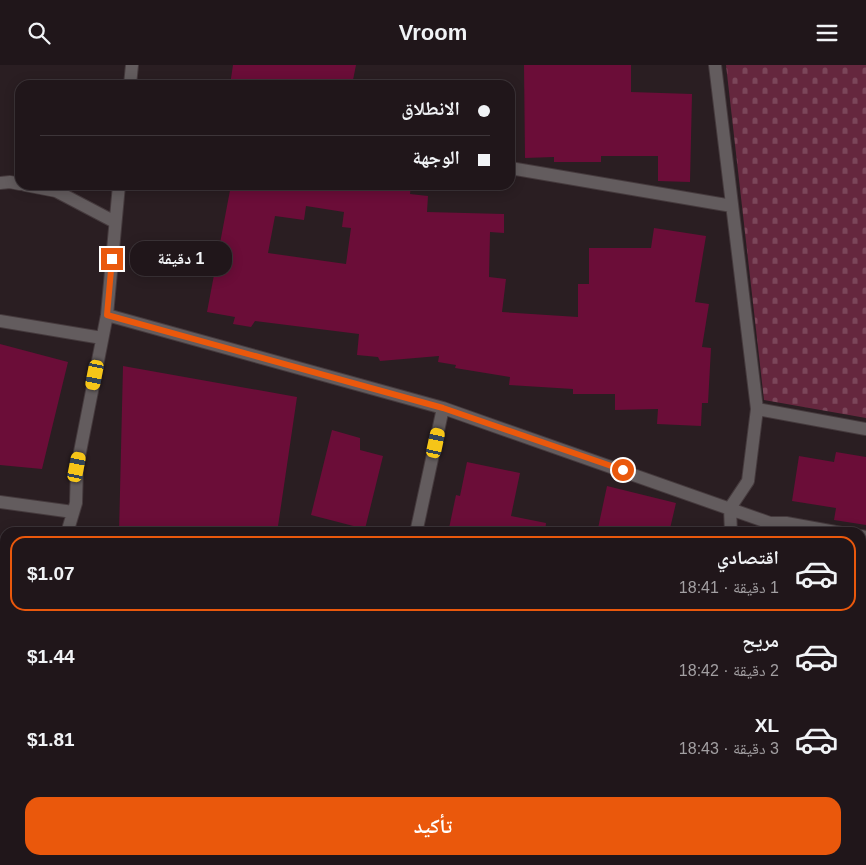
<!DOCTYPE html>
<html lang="ar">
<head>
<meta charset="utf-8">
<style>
  body { margin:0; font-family:Helvetica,"Noto Naskh Arabic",sans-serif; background:#281f23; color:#f1f3f6; direction:rtl; height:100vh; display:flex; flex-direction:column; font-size:19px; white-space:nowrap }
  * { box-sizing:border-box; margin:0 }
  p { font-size:16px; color:#a29fa2 }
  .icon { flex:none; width:28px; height:28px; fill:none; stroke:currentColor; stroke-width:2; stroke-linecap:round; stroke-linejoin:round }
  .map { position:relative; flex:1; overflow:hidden; direction:ltr }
  .panel { position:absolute; left:0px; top:462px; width:866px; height:338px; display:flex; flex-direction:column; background:#20161a; border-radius:15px 15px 0 0; box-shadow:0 2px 12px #0003,0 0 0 1px #3d3539; direction:rtl }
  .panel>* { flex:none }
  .guide { position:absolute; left:15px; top:15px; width:500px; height:110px; border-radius:15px; box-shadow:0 2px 12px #0003,0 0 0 1px #3d3539; direction:rtl; display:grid; align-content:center; height:110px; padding:0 25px; background:#20161a }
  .end { position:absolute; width:22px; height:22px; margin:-11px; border:6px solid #ea580c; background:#fff; box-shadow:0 0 0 2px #fff }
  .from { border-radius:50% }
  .bubble { position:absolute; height:35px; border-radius:15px; background:#20161a; box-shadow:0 2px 12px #0003,0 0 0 1px #3d3539; font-size:16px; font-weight:800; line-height:35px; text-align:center; direction:rtl }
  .car { position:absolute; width:15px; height:30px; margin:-15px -8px; border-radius:6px; box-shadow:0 0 4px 1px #0007; background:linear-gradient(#f5c518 24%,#345 0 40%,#f5c518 0 76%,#345 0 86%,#f5c518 0) }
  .guide b { display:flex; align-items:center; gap:18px; height:48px; font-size:19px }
  .guide b+b { border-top:1px solid #3d3539 }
  .guide i { width:12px; height:12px; background:#f1f3f6 }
  ul { padding:9px 0 0; list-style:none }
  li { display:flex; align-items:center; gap:15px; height:75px; margin:0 10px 8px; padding:0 15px; border:2px solid transparent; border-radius:15px }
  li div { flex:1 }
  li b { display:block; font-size:19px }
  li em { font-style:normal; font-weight:800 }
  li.current { border-color:#ea580c }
  li>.icon { width:45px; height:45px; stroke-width:1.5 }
  .button { display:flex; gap:10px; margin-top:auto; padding:10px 25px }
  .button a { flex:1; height:58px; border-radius:15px; background:#ea580c; color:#fff; font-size:20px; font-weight:800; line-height:58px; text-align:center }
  header { display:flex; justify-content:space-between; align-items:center; height:65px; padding:0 25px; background:#20161a; font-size:22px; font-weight:800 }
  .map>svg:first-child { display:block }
  .cemetery { fill:url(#cemetery-stones) }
  .building { fill:#6b0d38; fill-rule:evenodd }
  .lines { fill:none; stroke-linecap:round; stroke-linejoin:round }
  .minor-casing { stroke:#453a3d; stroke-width:14 }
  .minor { stroke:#635c5e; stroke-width:12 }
  .route { stroke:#ea580c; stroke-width:6 }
</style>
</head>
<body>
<header><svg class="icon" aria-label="menu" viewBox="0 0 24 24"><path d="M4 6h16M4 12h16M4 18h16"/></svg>Vroom<svg class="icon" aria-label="search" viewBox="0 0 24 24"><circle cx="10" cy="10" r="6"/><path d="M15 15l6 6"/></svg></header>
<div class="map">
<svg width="866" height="800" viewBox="0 0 866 800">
  <defs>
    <pattern id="cemetery-stones" width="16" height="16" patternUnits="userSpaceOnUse" patternTransform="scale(1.25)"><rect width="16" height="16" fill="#65273e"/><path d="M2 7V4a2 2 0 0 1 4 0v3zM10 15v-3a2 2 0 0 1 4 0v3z" fill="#7b465a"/></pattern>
  </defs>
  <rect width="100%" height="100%" fill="#2a1e22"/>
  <path class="cemetery" d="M726,0H866V353L764,335Z"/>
  <path class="building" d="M233,0H356L352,20H230Z
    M524,0H631V27L692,29L690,117L658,116V91H601V97H554V92L525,93Z
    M231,120H411L410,129L428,131L427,147L504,149V168L490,167L489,212L506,214L502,247L578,252V219H589V183H651L654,163L706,171L695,237L709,239L702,282L711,283L708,338H702L701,361L657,359L658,344L615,345V329H573V324L509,320L510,312L455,303L456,300L438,297L439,291L380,296L378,292L357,290L359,269L255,256L251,262L233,259L235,252L207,247ZM306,141L344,147L342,162L351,163L346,199L268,188L275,151L304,155Z
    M0,279L68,297L42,404L0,400Z
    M123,301L297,332L277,468H119Z
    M332,365L360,373V385L383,391L365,464L311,450Z
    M836,387L866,392V460L834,455L836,443L792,436L799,391L834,397Z
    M467,397L520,408L511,451L546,458L545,468H448L456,430L460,431Z
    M607,421L676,438L669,468H597Z"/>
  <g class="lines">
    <defs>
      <path id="minor" d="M715,0L757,344L748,416L730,443L731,468
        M130,20L132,0
        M510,103L732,141
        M0,118L10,117L20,119
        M25,120L56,126L115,157
        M107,250L443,343L770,458H786L841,468
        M0,256L102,273
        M757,344L866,364
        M0,437L73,447
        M67,468L76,438L77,402L107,250L119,120
        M416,468L443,343
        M861,471L866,472
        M0,639L5,640
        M861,675L866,676
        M587,800V795
        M722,800V795"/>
    </defs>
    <use href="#minor" class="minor-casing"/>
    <use href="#minor" class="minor"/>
  </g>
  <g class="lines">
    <path class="route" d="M112,194L107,250L443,343L623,405"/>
  </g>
</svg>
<i class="end from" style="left:623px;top:405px"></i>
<i class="end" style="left:112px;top:194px"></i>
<div class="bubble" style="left:130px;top:176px;width:102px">1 دقيقة</div>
<i class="car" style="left:95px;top:310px;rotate:191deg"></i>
<i class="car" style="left:436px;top:378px;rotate:12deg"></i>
<i class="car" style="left:77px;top:402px;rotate:11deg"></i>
<div class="guide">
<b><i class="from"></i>الانطلاق</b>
<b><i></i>الوجهة</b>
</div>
<section class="panel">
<ul>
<li class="current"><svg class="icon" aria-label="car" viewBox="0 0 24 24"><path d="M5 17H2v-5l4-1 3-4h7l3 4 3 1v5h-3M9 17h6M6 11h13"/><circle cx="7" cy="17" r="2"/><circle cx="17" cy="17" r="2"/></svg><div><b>اقتصادي</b><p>1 دقيقة · 18:41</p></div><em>$1.07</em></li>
<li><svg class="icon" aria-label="car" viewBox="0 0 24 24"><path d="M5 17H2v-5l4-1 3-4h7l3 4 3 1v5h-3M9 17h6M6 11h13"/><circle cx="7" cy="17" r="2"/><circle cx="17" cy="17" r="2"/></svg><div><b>مريح</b><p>2 دقيقة · 18:42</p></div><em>$1.44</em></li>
<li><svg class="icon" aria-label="car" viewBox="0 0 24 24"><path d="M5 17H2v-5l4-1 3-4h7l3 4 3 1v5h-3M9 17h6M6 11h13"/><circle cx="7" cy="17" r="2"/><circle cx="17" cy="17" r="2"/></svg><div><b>XL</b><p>3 دقيقة · 18:43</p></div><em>$1.81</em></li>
</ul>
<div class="button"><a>تأكيد</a></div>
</section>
</div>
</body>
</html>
